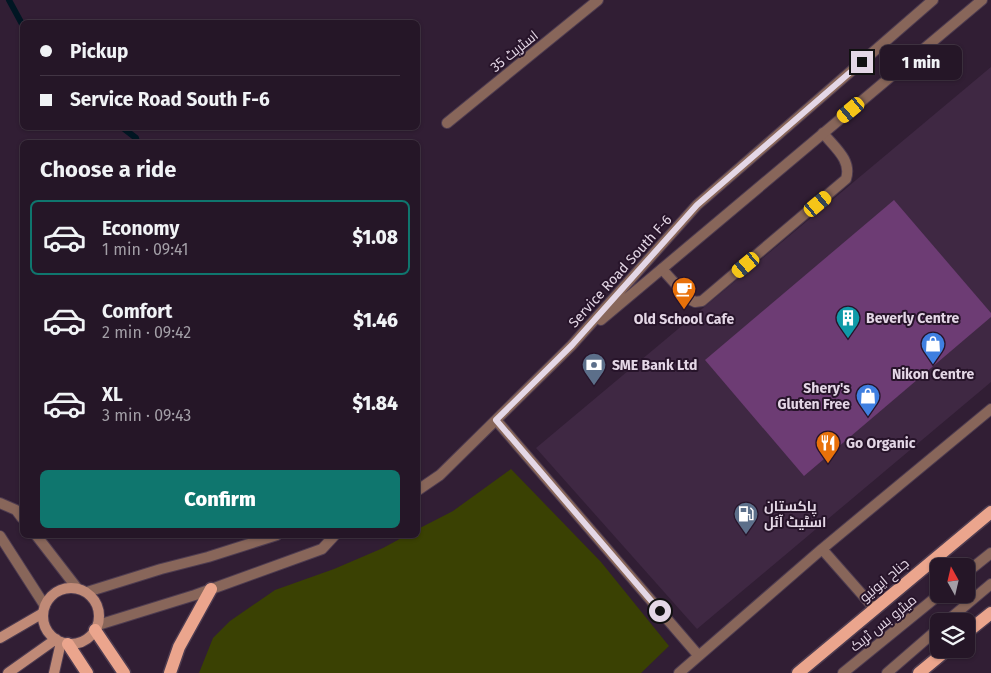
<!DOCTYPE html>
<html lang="en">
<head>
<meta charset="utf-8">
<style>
  body { margin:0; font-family:"Fira Sans",Cairo,sans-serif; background:#312333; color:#f1f3f6; height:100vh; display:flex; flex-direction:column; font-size:19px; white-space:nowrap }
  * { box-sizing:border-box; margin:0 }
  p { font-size:16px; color:#a39fa7 }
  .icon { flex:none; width:28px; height:28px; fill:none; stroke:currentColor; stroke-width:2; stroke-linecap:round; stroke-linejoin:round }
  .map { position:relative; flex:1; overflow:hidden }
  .sheet { position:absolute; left:20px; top:140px; width:400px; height:398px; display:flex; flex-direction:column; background:#251627; border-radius:8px; box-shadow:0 1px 4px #0004,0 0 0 1px #423544 }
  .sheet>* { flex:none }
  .guide { position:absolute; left:20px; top:20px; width:400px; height:110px; border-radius:8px; box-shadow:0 1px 4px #0004,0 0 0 1px #423544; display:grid; align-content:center; height:110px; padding:0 20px; background:#251627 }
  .needle { width:32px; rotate:352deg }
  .buttons { position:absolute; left:930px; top:558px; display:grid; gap:10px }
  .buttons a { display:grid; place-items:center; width:45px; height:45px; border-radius:8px; background:#251627; box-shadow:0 1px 4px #0004,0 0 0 1px #423544; font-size:25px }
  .end { position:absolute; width:22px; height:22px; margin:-11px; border:6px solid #e4d7e6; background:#111; box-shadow:0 0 0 2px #111 }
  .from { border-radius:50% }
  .bubble { position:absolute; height:35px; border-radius:8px; background:#251627; box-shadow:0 1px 4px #0004,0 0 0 1px #423544; font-size:16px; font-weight:800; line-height:35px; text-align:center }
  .car { position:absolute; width:15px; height:30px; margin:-15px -8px; border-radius:6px; box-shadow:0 0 4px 1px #0007; background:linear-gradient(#f5c518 24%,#345 0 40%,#f5c518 0 76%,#345 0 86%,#f5c518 0) }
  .guide b { display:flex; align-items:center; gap:18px; height:48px; font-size:19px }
  .guide b+b { border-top:1px solid #423544 }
  .guide i { width:12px; height:12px; background:#f1f3f6 }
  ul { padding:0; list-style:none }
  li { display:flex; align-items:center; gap:15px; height:75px; margin:0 10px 8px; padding:0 10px; border:2px solid transparent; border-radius:8px }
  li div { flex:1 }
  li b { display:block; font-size:19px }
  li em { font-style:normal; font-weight:800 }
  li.selected { border-color:#0f766e }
  li>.icon { width:45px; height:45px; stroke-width:1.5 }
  h2 { padding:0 20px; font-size:22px; line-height:60px }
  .button { display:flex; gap:10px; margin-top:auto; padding:10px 20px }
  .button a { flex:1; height:58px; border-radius:8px; background:#0f766e; color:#fff; font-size:20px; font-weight:800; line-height:58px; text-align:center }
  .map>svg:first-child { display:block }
  .built { fill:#3f2843 }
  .green { fill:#3a4103 }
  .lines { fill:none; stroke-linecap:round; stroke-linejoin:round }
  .stream { stroke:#001623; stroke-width:6 }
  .building { fill:#6d3c74 }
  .service-casing { stroke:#4e3c50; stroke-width:12 }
  .minor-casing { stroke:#4e3c50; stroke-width:12 }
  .tertiary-casing { stroke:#4e3c50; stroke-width:12 }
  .secondary-casing { stroke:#4e3c50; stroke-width:12 }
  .primary-casing { stroke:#4e3c50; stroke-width:15 }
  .service { stroke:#88665a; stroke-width:10 }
  .minor { stroke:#88665a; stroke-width:10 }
  .tertiary { stroke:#88665a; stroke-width:10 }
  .secondary { stroke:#c08a77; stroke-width:10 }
  .primary { stroke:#eba58d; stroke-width:12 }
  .route { stroke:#e4d7e6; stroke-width:6 }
  .labels { text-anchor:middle; stroke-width:4; stroke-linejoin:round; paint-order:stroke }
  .street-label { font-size:14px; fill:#e4d7e6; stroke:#27142a }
  .poi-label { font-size:14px; font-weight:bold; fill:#e4d7e6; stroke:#27142a; text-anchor:start }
</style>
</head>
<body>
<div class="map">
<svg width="991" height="673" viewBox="0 0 991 673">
  <rect width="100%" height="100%" fill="#311e34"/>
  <path class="built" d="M991,67V382L697,629L536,448Z"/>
  <path class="green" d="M511,469L601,562L669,646L641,673H199L213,638L230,621L275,590L334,569L383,548L407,535H418V529L453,511Z"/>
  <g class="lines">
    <path class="stream" d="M9,0L22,24
      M123,128L136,138L137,142"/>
  </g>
  <path class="building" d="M894,200L991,313V317L804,476L705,360Z"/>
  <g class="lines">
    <defs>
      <path id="service" d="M662,269L689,299L695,302L702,301L846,179C852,160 835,148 823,133
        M966,573L991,553
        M947,621L991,584
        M843,673L940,594
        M887,673L939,628"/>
      <path id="minor" d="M447,123L598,0
        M601,320L982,0
        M496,420L698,655
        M418,490L440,475L572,345L697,205L933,0
        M822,549L874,608
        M87,592L161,569L208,557L277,535
        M98,625L195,595L322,549L335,535
        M679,673L822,549L991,409"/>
      <path id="tertiary" d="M0,503L16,510L22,518
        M36,535L77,588
        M0,536L45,606"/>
      <path id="secondary" d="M43 616a28 28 0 1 1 56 0a28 28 0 1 1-56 0Z
        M0,638L43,613
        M8,673L56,639
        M54,673L61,642"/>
      <path id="primary" d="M95,630L124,673
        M966,633L991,613
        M68,644L87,673
        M170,673L179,647L211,589
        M798,673L991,512
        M919,673L948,649"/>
    </defs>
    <use href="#service" class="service-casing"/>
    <use href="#minor" class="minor-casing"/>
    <use href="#tertiary" class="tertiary-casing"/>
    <use href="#secondary" class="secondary-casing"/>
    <use href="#primary" class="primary-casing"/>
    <use href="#service" class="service"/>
    <use href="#minor" class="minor"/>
    <use href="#tertiary" class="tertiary"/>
    <use href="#secondary" class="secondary"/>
    <use href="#primary" class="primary"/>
  </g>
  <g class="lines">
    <path class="route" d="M660,611L496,420L572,345L697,205L862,62"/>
  </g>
  <defs>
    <symbol id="cafe-pin" viewBox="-11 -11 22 30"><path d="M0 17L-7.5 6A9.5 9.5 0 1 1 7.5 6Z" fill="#e8710a" stroke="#27142a"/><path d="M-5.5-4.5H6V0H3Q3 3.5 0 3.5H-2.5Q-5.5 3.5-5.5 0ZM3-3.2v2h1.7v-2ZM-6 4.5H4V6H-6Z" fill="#fff"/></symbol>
    <symbol id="building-pin" viewBox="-11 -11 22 30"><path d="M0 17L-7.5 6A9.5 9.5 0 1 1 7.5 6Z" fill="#0f9aa8" stroke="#27142a"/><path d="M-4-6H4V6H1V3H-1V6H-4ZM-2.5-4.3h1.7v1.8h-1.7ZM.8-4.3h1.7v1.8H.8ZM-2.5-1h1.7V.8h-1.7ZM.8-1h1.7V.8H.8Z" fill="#fff"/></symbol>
    <symbol id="shop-pin" viewBox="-11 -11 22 30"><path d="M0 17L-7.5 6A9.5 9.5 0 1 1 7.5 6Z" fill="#3f7fe0" stroke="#27142a"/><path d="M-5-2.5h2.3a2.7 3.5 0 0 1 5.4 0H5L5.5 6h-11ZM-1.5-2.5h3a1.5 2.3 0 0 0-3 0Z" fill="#fff"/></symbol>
    <symbol id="bank-pin" viewBox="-11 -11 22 30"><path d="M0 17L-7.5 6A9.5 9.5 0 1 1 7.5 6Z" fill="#5c6f8a" stroke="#27142a"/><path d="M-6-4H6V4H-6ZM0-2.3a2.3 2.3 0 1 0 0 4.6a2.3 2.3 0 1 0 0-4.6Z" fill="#fff"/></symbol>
    <symbol id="restaurant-pin" viewBox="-11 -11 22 30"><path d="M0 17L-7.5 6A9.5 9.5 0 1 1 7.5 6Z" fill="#e8710a" stroke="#27142a"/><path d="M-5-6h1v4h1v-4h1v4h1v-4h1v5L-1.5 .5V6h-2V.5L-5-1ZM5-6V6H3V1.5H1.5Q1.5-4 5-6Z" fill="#fff"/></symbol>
    <symbol id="fuel-pin" viewBox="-11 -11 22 30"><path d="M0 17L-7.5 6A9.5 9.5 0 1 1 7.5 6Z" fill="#5c6f8a" stroke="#27142a"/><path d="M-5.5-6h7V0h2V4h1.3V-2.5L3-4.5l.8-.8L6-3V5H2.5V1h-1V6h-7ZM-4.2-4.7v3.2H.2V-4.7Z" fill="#fff"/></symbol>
  </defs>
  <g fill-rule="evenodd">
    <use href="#cafe-pin" x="670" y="275" width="28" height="38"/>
    <use href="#building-pin" x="834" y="304" width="28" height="38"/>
    <use href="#shop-pin" x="919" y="330" width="28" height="38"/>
    <use href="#bank-pin" x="580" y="351" width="28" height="38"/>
    <use href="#shop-pin" x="854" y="382" width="28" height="38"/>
    <use href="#restaurant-pin" x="814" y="429" width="28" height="38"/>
    <use href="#fuel-pin" x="732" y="500" width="28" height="38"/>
  </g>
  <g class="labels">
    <g class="street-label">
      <text transform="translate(514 51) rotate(-39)" y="5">اسٹریٹ 35</text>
      <text transform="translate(620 271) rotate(-48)" y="5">Service Road South F-6</text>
      <text transform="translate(884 580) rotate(-40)" y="5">جناح ایونیو</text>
      <text transform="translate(883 623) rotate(-39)" y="5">میٹرو بس ٹریک</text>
    </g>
    <g class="poi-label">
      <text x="866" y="323">Beverly Centre</text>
      <text x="684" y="324" text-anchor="middle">Old School Cafe</text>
      <text x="612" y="370">SME Bank Ltd</text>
      <text x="933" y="379" text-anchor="middle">Nikon Centre</text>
      <text x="850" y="393" text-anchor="end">Shery's<tspan x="850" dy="16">Gluten Free</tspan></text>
      <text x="846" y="448">Go Organic</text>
      <text x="764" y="511">پاکستان<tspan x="764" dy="16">اسٹیٹ آئل</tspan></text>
    </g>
  </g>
</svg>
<div class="buttons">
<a><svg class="needle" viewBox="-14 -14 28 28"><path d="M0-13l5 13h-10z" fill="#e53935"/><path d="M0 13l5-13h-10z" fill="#a39fa7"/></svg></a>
<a><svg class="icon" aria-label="layers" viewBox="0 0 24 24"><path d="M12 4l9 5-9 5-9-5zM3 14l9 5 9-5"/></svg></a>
</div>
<i class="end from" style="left:660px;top:611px"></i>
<i class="end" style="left:862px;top:62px"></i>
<div class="bubble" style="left:880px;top:45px;width:82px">1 min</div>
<i class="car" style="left:851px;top:110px;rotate:230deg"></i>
<i class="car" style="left:818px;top:204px;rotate:50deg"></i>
<i class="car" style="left:746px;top:265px;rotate:230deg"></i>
<div class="guide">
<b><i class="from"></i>Pickup</b>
<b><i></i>Service Road South F-6</b>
</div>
<section class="sheet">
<h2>Choose a ride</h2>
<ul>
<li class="selected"><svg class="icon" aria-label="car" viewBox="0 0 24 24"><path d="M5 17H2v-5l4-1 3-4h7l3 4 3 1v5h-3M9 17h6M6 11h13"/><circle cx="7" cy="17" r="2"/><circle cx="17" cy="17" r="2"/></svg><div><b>Economy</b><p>1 min · 09:41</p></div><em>$1.08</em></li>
<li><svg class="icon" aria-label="car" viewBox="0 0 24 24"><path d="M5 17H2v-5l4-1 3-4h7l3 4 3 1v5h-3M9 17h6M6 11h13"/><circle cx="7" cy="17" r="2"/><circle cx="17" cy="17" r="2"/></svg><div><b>Comfort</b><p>2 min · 09:42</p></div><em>$1.46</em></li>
<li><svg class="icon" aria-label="car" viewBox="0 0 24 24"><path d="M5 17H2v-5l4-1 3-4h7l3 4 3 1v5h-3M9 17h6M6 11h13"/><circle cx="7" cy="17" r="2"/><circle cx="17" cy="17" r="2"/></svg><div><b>XL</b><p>3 min · 09:43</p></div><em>$1.84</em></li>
</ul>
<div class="button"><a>Confirm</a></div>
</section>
</div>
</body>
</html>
